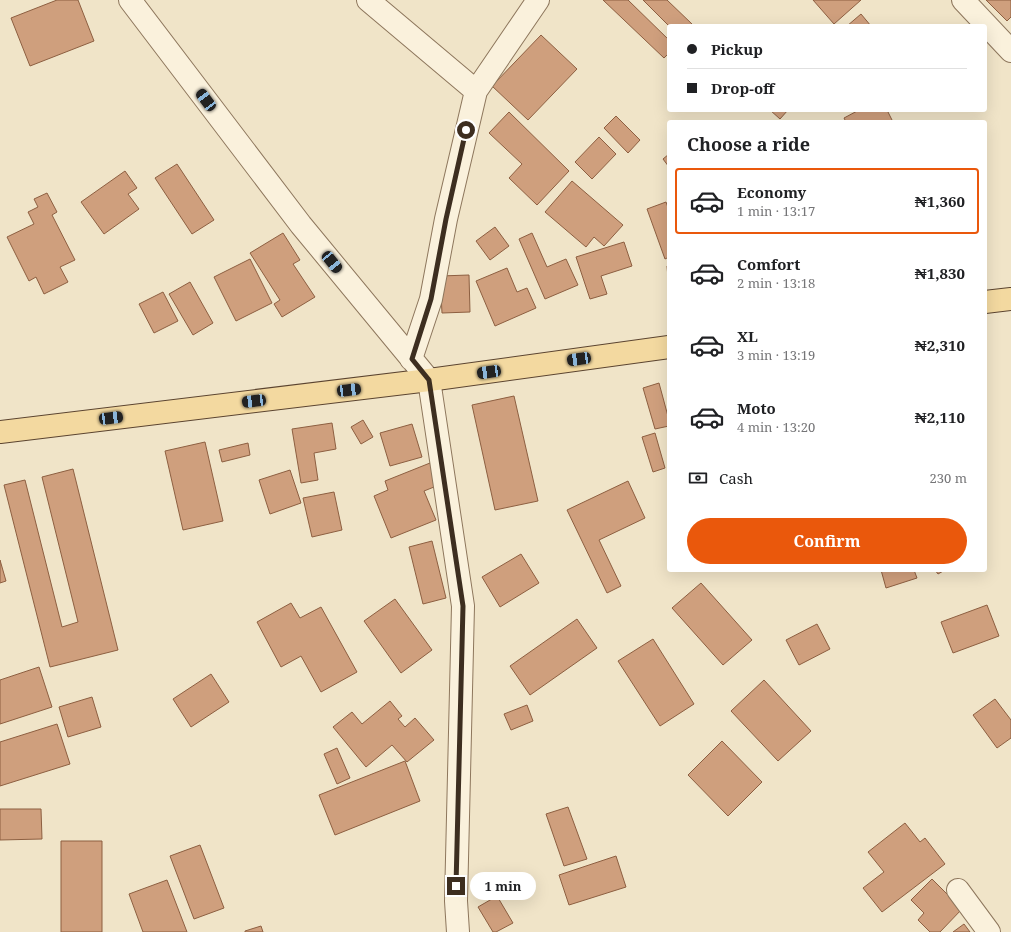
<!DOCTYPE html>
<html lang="en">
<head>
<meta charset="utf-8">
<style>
  body { margin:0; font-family:"Noto Serif",serif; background:#f2f2f2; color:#202124; height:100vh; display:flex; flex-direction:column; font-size:15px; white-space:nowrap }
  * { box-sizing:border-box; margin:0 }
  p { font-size:13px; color:#757577 }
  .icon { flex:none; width:22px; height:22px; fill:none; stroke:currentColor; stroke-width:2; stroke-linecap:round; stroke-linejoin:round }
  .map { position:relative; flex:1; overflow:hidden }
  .details { position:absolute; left:667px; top:120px; width:320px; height:452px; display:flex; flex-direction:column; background:#fff; border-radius:4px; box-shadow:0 4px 16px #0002 }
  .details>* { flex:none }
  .top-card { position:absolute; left:667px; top:24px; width:320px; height:88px; border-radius:4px; box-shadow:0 4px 16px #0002; display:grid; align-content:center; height:88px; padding:0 20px; background:#fff }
  .end { position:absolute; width:18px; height:18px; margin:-9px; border:5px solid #3d2e20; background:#fff; box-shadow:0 0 0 2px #fff }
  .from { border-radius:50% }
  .bubble { position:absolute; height:28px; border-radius:14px; background:#fff; box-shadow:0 4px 16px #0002; font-size:13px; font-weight:700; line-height:28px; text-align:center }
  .car { position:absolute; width:12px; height:24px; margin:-12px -6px; border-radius:5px; box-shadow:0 0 3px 1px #0007; background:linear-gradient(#222 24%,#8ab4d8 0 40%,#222 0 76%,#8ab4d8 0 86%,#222 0) }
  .top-card b { display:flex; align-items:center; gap:14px; height:38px; font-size:15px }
  .top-card b+b { border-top:1px solid #e0e0e0 }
  .top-card i { width:10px; height:10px; background:#202124 }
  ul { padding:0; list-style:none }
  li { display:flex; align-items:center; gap:12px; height:66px; margin:0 8px 6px; padding:0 12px; border:2px solid transparent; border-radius:4px }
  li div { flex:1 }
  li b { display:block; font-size:15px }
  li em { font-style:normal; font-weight:700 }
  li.active { border-color:#ea580c }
  li>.icon { width:36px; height:36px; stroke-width:1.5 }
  h2 { padding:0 20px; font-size:18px; line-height:48px }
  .pay { display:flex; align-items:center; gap:10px; height:44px; padding:0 20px; font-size:15px }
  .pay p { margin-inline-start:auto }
  .cta { display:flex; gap:8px; margin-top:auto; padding:8px 20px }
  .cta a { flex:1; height:46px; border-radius:24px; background:#ea580c; color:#fff; font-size:16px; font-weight:700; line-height:46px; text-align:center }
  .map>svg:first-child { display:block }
  .building { fill:#cf9f7d; stroke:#8d5f41 }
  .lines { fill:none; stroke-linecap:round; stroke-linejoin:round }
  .street-casing { stroke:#8d765c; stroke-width:24 }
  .primary-casing { stroke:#5b4430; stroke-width:24 }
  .street { stroke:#faf1dc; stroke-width:22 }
  .primary { stroke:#f3d9a0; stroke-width:22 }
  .route { stroke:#3d2e20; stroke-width:5 }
</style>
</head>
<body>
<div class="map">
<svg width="1011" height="932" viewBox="0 0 1011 932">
  <rect width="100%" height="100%" fill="#f0e4c8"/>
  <path class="building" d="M57,0H78L94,41L30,66L11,18Z
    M603,0H628L669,40V53L664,58Z
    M643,0H667L692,24L690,26H669Z
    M813,0H861L834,24Z
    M986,0H1011V17L1007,21Z
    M861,14L871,26H847Z
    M541,35L577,69L528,120L492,86Z
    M770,110H788L780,119Z
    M859,110H887L893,122H846L844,118Z
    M509,112L569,171L537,205L509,178L522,164L489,133Z
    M616,116L640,140L628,153L604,128Z
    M599,137L616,154L592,179L575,162Z
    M669,154V167L663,159Z
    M177,164L214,220L192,234L155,178Z
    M125,171L137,188L128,194L139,209L104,234L81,202Z
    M572,181L623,225L604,246L594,237L586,247L545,212Z
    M47,193L57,212L52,215L75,260L60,267L68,282L44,294L36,277L29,281L7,237L34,224L28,212L38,207L34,199Z
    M666,202L669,210V257L665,259L647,209Z
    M495,227L509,246L490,260L476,241Z
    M283,233L300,260L293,264L315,297L282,317L274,304L280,300L250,253Z
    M532,233L547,267L566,259L578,285L545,299L519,239Z
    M624,242L632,266L601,276L607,294L590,299L576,257Z
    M250,259L272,303L236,321L214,277Z
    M667,266H669V290Z
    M507,268L517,292L527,288L536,308L495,326L476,281Z
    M469,275L470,312L442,313L440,276Z
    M190,282L213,323L193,335L169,294Z
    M163,292L178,321L154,333L139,304Z
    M659,383L669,420V426L655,429L643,388Z
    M514,396L538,501L495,510L472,405Z
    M363,420L373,437L361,444L351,427Z
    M332,423L336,449L314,453L318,480L301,483L292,429Z
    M412,424L422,457L390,466L380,433Z
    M655,433L665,468L653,472L642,437Z
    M205,442L223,521L183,530L165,451Z
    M248,443L250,455L222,462L219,450Z
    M430,463L439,485L424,491L436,520L391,538L374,496L388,490L385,481Z
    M73,469L118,650L50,667L4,485L25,480L62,627L78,622L42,477Z
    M290,470L301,503L270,514L259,480Z
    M628,481L645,518L599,540L621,586L607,593L567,510Z
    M334,492L342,530L312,537L303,498Z
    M432,541L446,598L423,604L409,547Z
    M521,554L539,583L500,607L482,577Z
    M0,560L6,581L0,583Z
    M881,570H914L917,578L886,588Z
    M935,570H945L938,574Z
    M701,583L752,640L723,665L672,608Z
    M395,599L432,650L401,673L364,621Z
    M291,603L300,618L321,607L357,672L321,692L301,656L281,667L257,622Z
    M987,605L999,636L953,653L941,622Z
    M577,619L597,648L530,695L510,666Z
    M817,624L830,649L799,665L786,640Z
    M653,639L694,704L660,726L618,661Z
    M39,667L52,707L0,724V680Z
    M211,674L229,702L191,727L173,699Z
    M764,680L811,731L778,761L731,711Z
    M92,697L101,727L68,737L59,707Z
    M995,699L1011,720V738L997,748L973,715Z
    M390,701L402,716L398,719L405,727L415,718L434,740L407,762L392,745L366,767L333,727L352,712L362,724Z
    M527,705L533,721L511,730L504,714Z
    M57,724L70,764L0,786V742Z
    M722,741L762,782L728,816L688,775Z
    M337,748L350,778L337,784L324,754Z
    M405,761L420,801L335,835L319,795Z
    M568,807L587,859L564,866L546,814Z
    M0,809H41L42,839L0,840Z
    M905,823L920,842L925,838L945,864L882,912L863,888L884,872L868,852Z
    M61,841H102V932H61Z
    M200,845L224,908L194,919L170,856Z
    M616,856L626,887L569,905L559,875Z
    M932,879L962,909L940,932H930L918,920L924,913L911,900Z
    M167,880L187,932H143L129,894Z
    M497,896L513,923L496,932H493L478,907Z
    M964,924L970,932H953Z
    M261,926L263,932H245V931Z"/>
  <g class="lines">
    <defs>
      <path id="street" d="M130,0L301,225L429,380L463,606L456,901L458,932
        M368,0L476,91
        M963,0L1011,51
        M411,359L431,299L446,219L476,91L538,0
        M958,890L989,932"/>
      <path id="primary" d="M985,302L1011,299
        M0,432L429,380L669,347"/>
    </defs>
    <use href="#street" class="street-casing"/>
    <use href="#primary" class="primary-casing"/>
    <use href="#street" class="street"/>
    <use href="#primary" class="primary"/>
  </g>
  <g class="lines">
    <path class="route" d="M456,886L463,606L429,380L412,359L431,299L446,219L466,130"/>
  </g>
</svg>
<i class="end from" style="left:466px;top:130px"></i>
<i class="end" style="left:456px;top:886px"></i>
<div class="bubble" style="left:470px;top:872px;width:66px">1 min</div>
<i class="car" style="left:206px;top:100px;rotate:323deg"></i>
<i class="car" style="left:332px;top:262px;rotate:141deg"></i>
<i class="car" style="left:579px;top:359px;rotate:262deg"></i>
<i class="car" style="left:489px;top:372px;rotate:262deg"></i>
<i class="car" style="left:349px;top:390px;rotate:83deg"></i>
<i class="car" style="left:254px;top:401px;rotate:263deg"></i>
<i class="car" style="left:111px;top:418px;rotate:83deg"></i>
<div class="top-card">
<b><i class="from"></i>Pickup</b>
<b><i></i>Drop-off</b>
</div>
<section class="details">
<h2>Choose a ride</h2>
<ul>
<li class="active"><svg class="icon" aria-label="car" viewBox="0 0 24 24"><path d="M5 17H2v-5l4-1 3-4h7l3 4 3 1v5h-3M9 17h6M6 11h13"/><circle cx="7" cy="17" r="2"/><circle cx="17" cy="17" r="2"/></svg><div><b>Economy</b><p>1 min · 13:17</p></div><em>₦1,360</em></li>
<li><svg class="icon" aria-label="car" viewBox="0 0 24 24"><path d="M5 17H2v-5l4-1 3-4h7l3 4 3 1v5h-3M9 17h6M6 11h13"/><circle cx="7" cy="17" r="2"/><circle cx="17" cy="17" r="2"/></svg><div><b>Comfort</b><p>2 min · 13:18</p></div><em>₦1,830</em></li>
<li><svg class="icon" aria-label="car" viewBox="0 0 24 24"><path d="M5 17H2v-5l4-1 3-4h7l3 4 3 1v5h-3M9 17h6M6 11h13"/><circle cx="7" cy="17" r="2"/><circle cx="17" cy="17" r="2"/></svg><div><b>XL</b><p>3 min · 13:19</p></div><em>₦2,310</em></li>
<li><svg class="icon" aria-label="car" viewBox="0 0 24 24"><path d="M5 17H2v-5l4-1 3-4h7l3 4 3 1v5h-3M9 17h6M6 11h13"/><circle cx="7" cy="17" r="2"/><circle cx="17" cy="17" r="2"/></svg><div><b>Moto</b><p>4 min · 13:20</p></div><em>₦2,110</em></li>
</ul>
<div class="pay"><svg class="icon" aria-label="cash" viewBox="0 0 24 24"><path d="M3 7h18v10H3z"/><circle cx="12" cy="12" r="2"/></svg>Cash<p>230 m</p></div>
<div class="cta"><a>Confirm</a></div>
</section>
</div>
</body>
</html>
